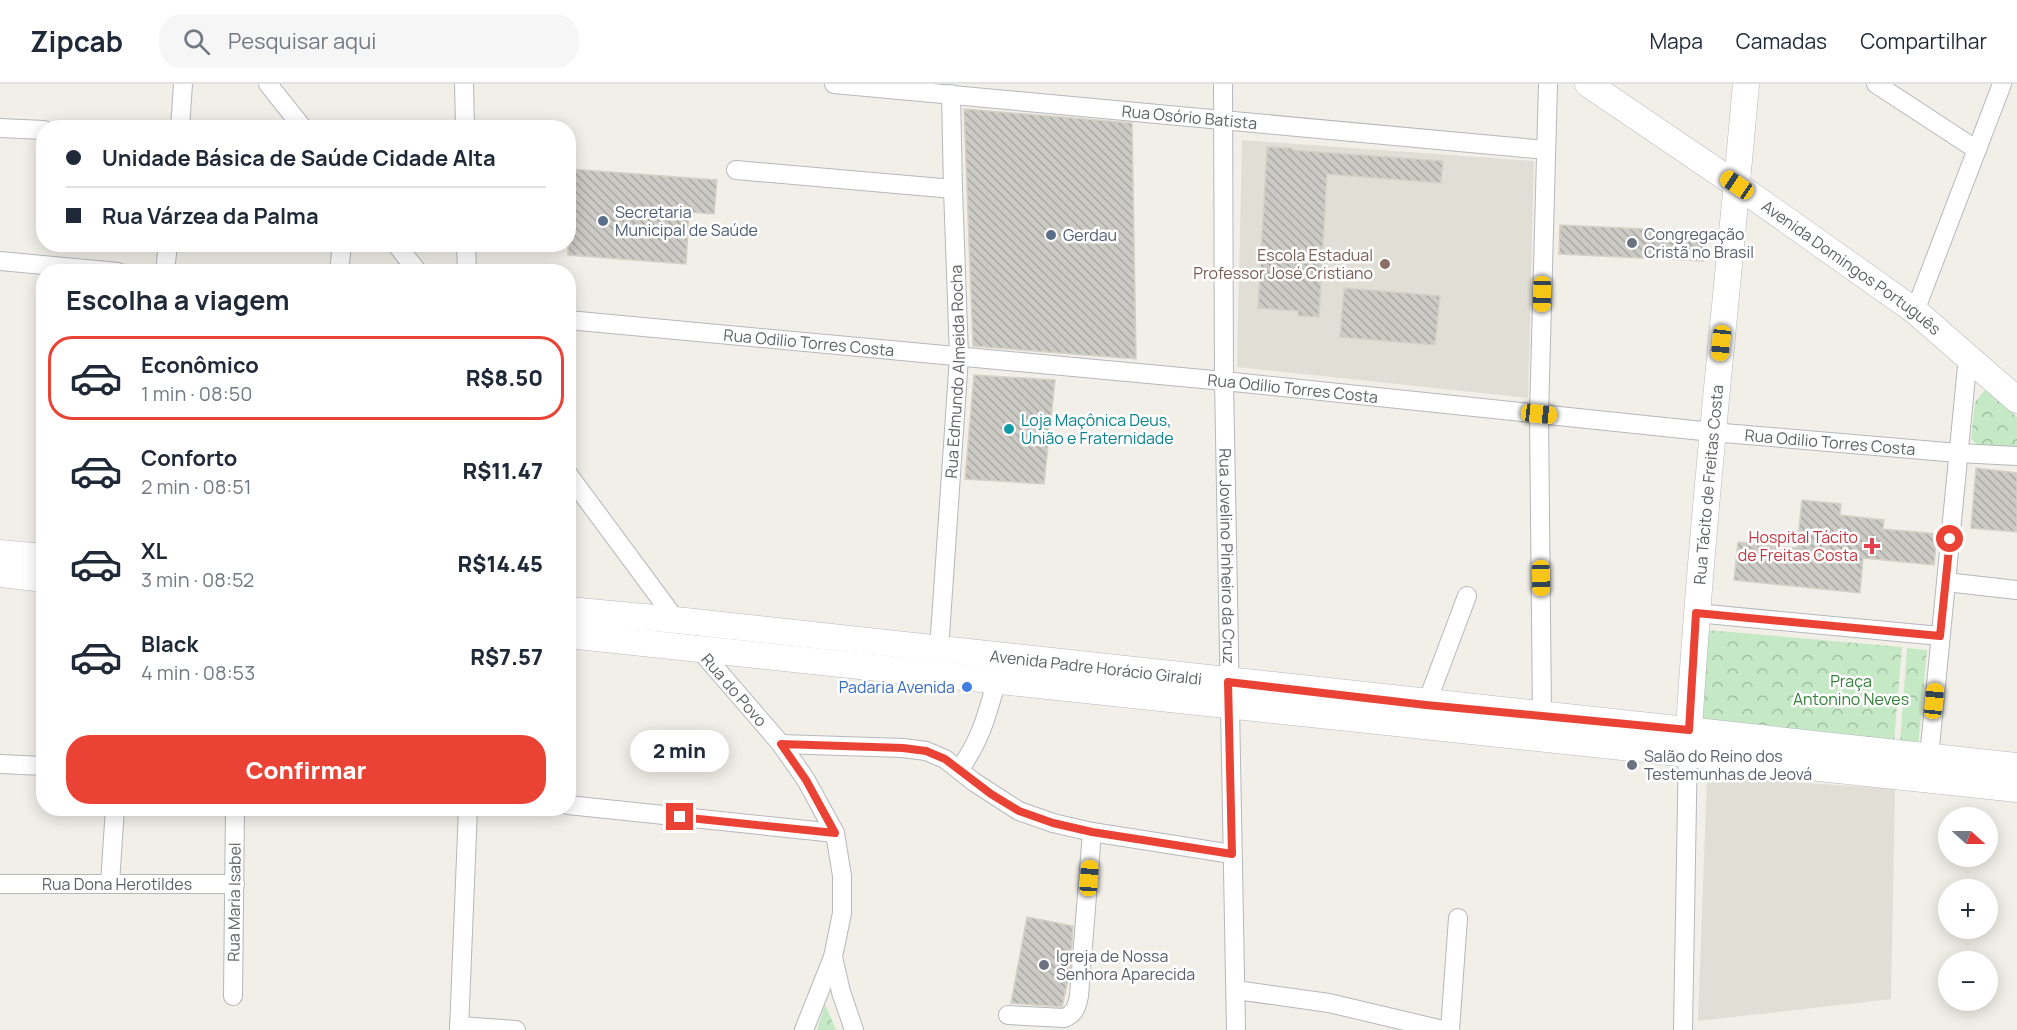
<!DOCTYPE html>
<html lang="pt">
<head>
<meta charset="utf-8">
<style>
  body { margin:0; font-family:Manrope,sans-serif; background:#f6f6f7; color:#1f2937; height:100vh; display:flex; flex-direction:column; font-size:22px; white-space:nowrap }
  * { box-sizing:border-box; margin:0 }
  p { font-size:20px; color:#747a83 }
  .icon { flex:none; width:33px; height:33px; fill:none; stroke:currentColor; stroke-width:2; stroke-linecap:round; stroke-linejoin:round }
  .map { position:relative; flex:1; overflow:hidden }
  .side { position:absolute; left:36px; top:180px; width:540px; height:552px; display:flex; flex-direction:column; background:#fff; border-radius:24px; box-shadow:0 3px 15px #0003 }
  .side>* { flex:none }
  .banner { position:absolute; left:36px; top:36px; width:540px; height:132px; border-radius:24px; box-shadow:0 3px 15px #0003; display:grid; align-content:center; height:132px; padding:0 30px; background:#fff }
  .needle { width:39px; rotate:111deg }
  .fabs { position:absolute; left:1938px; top:723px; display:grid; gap:12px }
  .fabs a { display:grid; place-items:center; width:60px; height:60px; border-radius:50%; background:#fff; box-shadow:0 3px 15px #0003; font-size:30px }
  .end { position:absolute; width:27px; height:27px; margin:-14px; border:8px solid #ea4335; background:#fff; box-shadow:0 0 0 3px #fff }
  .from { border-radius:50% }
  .bubble { position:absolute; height:42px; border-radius:21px; background:#fff; box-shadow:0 3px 15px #0003; font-size:20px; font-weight:800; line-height:42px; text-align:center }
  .car { position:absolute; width:18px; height:36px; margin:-18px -9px; border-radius:8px; box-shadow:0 0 4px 2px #0007; background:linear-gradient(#f5c518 24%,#345 0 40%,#f5c518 0 76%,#345 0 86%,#f5c518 0) }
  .banner b { display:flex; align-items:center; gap:21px; height:57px; font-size:22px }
  .banner b+b { border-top:2px solid #e0e1e3 }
  .banner i { width:15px; height:15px; background:#1f2937 }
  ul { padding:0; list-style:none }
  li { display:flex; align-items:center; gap:18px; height:84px; margin:0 12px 9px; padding:0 18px; border:3px solid transparent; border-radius:24px }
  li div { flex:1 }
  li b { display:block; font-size:22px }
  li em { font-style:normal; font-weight:800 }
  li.current { border-color:#ea4335 }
  li>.icon { width:54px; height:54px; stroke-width:1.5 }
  h2 { padding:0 30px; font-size:27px; line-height:72px }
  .primary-button { display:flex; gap:12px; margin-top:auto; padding:12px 30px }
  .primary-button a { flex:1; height:69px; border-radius:24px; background:#ea4335; color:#fff; font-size:24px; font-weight:800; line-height:69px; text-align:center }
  header { display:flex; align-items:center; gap:36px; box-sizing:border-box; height:84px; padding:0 30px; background:#fff; border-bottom:2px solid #e0e1e3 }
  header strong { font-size:28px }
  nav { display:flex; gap:33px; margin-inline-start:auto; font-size:21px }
  .search { width:420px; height:54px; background:#f6f6f7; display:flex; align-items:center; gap:15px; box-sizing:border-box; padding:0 21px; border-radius:24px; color:#747a83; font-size:22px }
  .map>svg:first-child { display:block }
  .education { fill:#e1ded6 }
  .park { fill:url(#park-crowns) }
  .building { fill:url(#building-back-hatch); stroke:#d6d1c6; stroke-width:1.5 }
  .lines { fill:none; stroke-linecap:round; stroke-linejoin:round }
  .street-casing { stroke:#b5b8bc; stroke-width:20 }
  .secondary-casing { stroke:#b6babf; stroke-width:27 }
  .street { stroke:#fff; stroke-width:18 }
  .secondary { stroke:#fff; stroke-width:26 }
  .route { stroke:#ea4335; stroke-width:8 }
  .service-dot { fill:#5c6f8a; stroke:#fff; stroke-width:2 }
  .worship-dot { fill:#6b7280; stroke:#fff; stroke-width:2 }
  .education-dot { fill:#8d6e63; stroke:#fff; stroke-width:2 }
  .culture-dot { fill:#0f9aa8; stroke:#fff; stroke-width:2 }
  .health-dot { fill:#e0444e; stroke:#fff; stroke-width:2 }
  .shop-dot { fill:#3f7fe0; stroke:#fff; stroke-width:2 }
  .labels { text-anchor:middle; stroke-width:5; stroke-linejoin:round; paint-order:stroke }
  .street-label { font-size:16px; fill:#5f6368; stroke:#fff }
  .service-label { font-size:16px; fill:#4e5e75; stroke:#fff; text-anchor:start }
  .worship-label { font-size:16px; fill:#5b616d; stroke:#fff; text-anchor:start }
  .education-label { font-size:16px; fill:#785e54; stroke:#fff; text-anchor:end }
  .culture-label { font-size:16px; fill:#0d838f; stroke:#fff; text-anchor:start }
  .health-label { font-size:16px; fill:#be3a42; stroke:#fff; text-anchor:end }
  .park-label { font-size:16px; fill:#348238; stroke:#fff }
  .shop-label { font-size:16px; fill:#366cbe; stroke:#fff; text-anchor:end }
</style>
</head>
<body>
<header>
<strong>Zipcab</strong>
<div class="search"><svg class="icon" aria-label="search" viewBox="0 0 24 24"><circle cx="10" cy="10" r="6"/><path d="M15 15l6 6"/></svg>Pesquisar aqui</div>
<nav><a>Mapa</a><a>Camadas</a><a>Compartilhar</a></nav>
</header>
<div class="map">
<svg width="2017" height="946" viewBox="0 0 2017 946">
  <defs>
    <pattern id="park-crowns" width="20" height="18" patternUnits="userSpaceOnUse" patternTransform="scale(1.5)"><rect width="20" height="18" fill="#c5e8c5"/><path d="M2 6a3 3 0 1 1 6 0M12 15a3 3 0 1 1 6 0" fill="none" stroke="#a3c0a4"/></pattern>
    <pattern id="building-back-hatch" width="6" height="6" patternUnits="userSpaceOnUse" patternTransform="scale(1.5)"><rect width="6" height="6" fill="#cccac5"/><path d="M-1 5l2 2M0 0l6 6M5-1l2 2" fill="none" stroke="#a9a8a4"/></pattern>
  </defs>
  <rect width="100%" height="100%" fill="#f1efe8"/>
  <path class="education" d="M1242,56L1534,77L1528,314L1237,283Z
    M1707,692L1895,705L1891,915L1698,937Z"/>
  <path class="park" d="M1985,306L2017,333V367L1981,364L1971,355L1975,318Z
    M1707,546L1902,563L1894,658L1701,637Z
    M1907,564L1927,566L1918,663L1900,660Z
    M825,920L836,946H817Z"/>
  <path class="building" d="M964,25L1132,39L1136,275L973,262Z
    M1267,63L1292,64V66L1443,77L1441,99L1327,90L1319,233L1298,232V227L1258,224Z
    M570,85L717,96L714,130L689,128L686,180L568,171Z
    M1560,141L1705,148L1703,177L1559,170Z
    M1344,204L1440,212L1435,261L1340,253Z
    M974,291L1055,296L1044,400L965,395Z
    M1976,384L2017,389V448L1971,444Z
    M1802,416L1841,420L1840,431L1884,436L1883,445L1937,450L1934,481L1863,474L1860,509L1734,496L1738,458L1797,464Z
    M1027,833L1073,842L1070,887L1062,923L1011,919Z"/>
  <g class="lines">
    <defs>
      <g id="street">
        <path d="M268,0L303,44"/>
        <path d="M464,0L465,44"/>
        <path id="s1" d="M834,0L1546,66"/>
        <path id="s2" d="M1223,0L1224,297L1236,946"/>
        <path d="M1876,0L1977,66"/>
        <path d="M0,44L44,46"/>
        <path d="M180,44L183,0"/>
        <path d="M736,86L953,105"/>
        <path d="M396,160L418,188"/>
        <path d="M466,160L467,188"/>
        <path d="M0,177L118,188"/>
        <path d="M165,188L168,160"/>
        <path d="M339,188L342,160"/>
        <path d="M1915,227L2002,0"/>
        <path id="s3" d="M568,236L1224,297L1712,348L1958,369L2017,372"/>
        <path d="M568,390L676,536"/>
        <path d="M1946,498L2017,506"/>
        <path d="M1696,529L1940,552"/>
        <path id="s4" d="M699,565L781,660L806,696L835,749L842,792V829L833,873L841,908L854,946"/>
        <path id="s5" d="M939,566L959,273L953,105L951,10"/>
        <path d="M1426,621L1467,512"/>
        <path d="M1542,632L1539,330L1548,0"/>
        <path d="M781,660L903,664L926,667L945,675L974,698L1019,727L1053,739L1092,748L1232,770"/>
        <path d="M1929,673L1968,272"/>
        <path d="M0,680L44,682"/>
        <path d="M959,686C981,656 987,631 997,595"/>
        <path d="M568,721L835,749"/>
        <path d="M110,799L115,724"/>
        <path id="s6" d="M0,800H235"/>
        <path d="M1236,906L1329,919L1443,946"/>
        <path id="s7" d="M233,912L235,724"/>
        <path d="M1008,931L1064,934C1075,930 1077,922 1079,912L1092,748"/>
        <path d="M459,942L516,946"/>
        <path d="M459,946L468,724"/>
        <path d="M804,946L833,873"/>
        <path d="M1450,946L1458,834"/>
        <path d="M1683,946L1688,660"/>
      </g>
      <g id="secondary">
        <path id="s8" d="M1588,0L1737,101L1915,227L2017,316"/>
        <path d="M0,469L44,473"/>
        <path d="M0,490L44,495"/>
        <path id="s9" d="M568,526L676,536C1123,587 1570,636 2017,682"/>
        <path d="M568,551L2017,705"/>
        <path id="s10" d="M1689,646C1702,430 1727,215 1746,0"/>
      </g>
    </defs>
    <use href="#street" class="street-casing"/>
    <use href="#secondary" class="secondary-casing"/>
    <use href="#street" class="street"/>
    <use href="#secondary" class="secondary"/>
  </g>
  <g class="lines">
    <path class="route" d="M680,733L835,749L806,696L781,660L903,664L926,667L945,675L991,710L1019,727L1053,739L1092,748L1232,770L1228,598L1426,621L1689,646L1696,529L1940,552L1950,455"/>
  </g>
  <g class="service-dot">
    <circle cx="603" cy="137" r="6"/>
    <circle cx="1051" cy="151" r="6"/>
  </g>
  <g class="worship-dot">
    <circle cx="1632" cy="159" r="6"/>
    <circle cx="1632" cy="681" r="6"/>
    <circle cx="1044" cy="881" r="6"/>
  </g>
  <circle class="education-dot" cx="1385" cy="180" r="6"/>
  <circle class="culture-dot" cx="1009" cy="345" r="6"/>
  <path class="health-dot" d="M1869 453h6v6h6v6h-6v6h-6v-6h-6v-6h6z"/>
  <circle class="shop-dot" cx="967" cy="603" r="6"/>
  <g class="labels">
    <g class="street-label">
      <text dy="6" stroke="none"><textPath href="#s1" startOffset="357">Rua Osório Batista</textPath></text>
      <text dy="6" stroke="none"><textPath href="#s8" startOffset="321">Avenida Domingos Português</textPath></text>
      <text dy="6" stroke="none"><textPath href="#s3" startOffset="242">Rua Odilio Torres Costa</textPath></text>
      <text dy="6" stroke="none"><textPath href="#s5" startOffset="279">Rua Edmundo Almeida Rocha</textPath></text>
      <text dy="6" stroke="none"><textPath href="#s3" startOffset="728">Rua Odilio Torres Costa</textPath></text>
      <text dy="6" stroke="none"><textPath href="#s3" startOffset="1268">Rua Odilio Torres Costa</textPath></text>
      <text dy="6" stroke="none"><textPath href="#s10" startOffset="246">Rua Tácito de Freitas Costa</textPath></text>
      <text dy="6" stroke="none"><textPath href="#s2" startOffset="472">Rua Jovelino Pinheiro da Cruz</textPath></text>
      <text dy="6" stroke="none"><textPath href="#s9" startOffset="531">Avenida Padre Horácio Giraldi</textPath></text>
      <text dy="6" stroke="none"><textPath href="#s4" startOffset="54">Rua do Povo</textPath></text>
      <text dy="6" stroke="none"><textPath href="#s6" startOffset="117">Rua Dona Herotildes</textPath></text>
      <text dy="6" stroke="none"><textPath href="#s7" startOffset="94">Rua Maria Isabel</textPath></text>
    </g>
    <g class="service-label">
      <text x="615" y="134">Secretaria<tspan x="615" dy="18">Municipal de Saúde</tspan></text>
      <text x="1063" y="157">Gerdau</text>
    </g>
    <g class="worship-label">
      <text x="1644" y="156">Congregação<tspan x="1644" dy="18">Cristã no Brasil</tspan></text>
      <text x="1644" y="678">Salão do Reino dos<tspan x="1644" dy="18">Testemunhas de Jeová</tspan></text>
      <text x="1056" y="878">Igreja de Nossa<tspan x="1056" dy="18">Senhora Aparecida</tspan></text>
    </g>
    <g class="education-label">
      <text x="1373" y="177">Escola Estadual<tspan x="1373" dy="18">Professor José Cristiano</tspan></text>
    </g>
    <g class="culture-label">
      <text x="1021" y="342">Loja Maçônica Deus,<tspan x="1021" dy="18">União e Fraternidade</tspan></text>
    </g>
    <g class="health-label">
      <text x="1858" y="459">Hospital Tácito<tspan x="1858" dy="18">de Freitas Costa</tspan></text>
    </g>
    <g class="park-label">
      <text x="1851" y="603">Praça<tspan x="1851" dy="18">Antonino Neves</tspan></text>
    </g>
    <g class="shop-label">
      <text x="955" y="609">Padaria Avenida</text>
    </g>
  </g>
</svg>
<div class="fabs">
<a><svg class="needle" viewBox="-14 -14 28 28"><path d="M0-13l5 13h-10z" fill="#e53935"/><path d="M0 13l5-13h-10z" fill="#747a83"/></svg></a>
<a>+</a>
<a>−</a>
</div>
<i class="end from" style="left:1950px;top:455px"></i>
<i class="end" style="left:680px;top:733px"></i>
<div class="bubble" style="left:630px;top:646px;width:99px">2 min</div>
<i class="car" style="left:1737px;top:101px;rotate:304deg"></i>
<i class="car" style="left:1542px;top:210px;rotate:181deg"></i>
<i class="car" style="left:1721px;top:259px;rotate:186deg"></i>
<i class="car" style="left:1539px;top:330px;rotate:96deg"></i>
<i class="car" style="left:1541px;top:494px;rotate:179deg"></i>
<i class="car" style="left:1934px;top:617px;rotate:6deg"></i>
<i class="car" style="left:1089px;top:794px;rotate:4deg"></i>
<div class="banner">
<b><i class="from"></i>Unidade Básica de Saúde Cidade Alta</b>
<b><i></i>Rua Várzea da Palma</b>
</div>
<section class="side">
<h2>Escolha a viagem</h2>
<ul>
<li class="current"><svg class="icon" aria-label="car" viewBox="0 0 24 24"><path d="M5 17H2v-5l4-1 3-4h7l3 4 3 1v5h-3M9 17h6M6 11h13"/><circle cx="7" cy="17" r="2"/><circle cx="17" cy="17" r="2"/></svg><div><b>Econômico</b><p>1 min · 08:50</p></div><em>R$8.50</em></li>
<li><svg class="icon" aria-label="car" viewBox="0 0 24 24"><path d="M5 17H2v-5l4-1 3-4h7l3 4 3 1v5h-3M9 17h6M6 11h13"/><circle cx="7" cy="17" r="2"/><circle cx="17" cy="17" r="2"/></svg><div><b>Conforto</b><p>2 min · 08:51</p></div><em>R$11.47</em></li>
<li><svg class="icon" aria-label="car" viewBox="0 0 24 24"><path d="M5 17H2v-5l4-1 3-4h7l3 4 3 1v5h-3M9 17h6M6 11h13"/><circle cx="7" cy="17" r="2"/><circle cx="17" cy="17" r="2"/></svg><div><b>XL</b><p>3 min · 08:52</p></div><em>R$14.45</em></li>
<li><svg class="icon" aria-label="car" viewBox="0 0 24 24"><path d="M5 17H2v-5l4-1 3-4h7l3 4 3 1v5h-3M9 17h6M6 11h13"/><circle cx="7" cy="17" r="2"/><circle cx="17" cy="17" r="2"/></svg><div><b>Black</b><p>4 min · 08:53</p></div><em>R$7.57</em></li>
</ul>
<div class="primary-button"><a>Confirmar</a></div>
</section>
</div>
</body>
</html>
